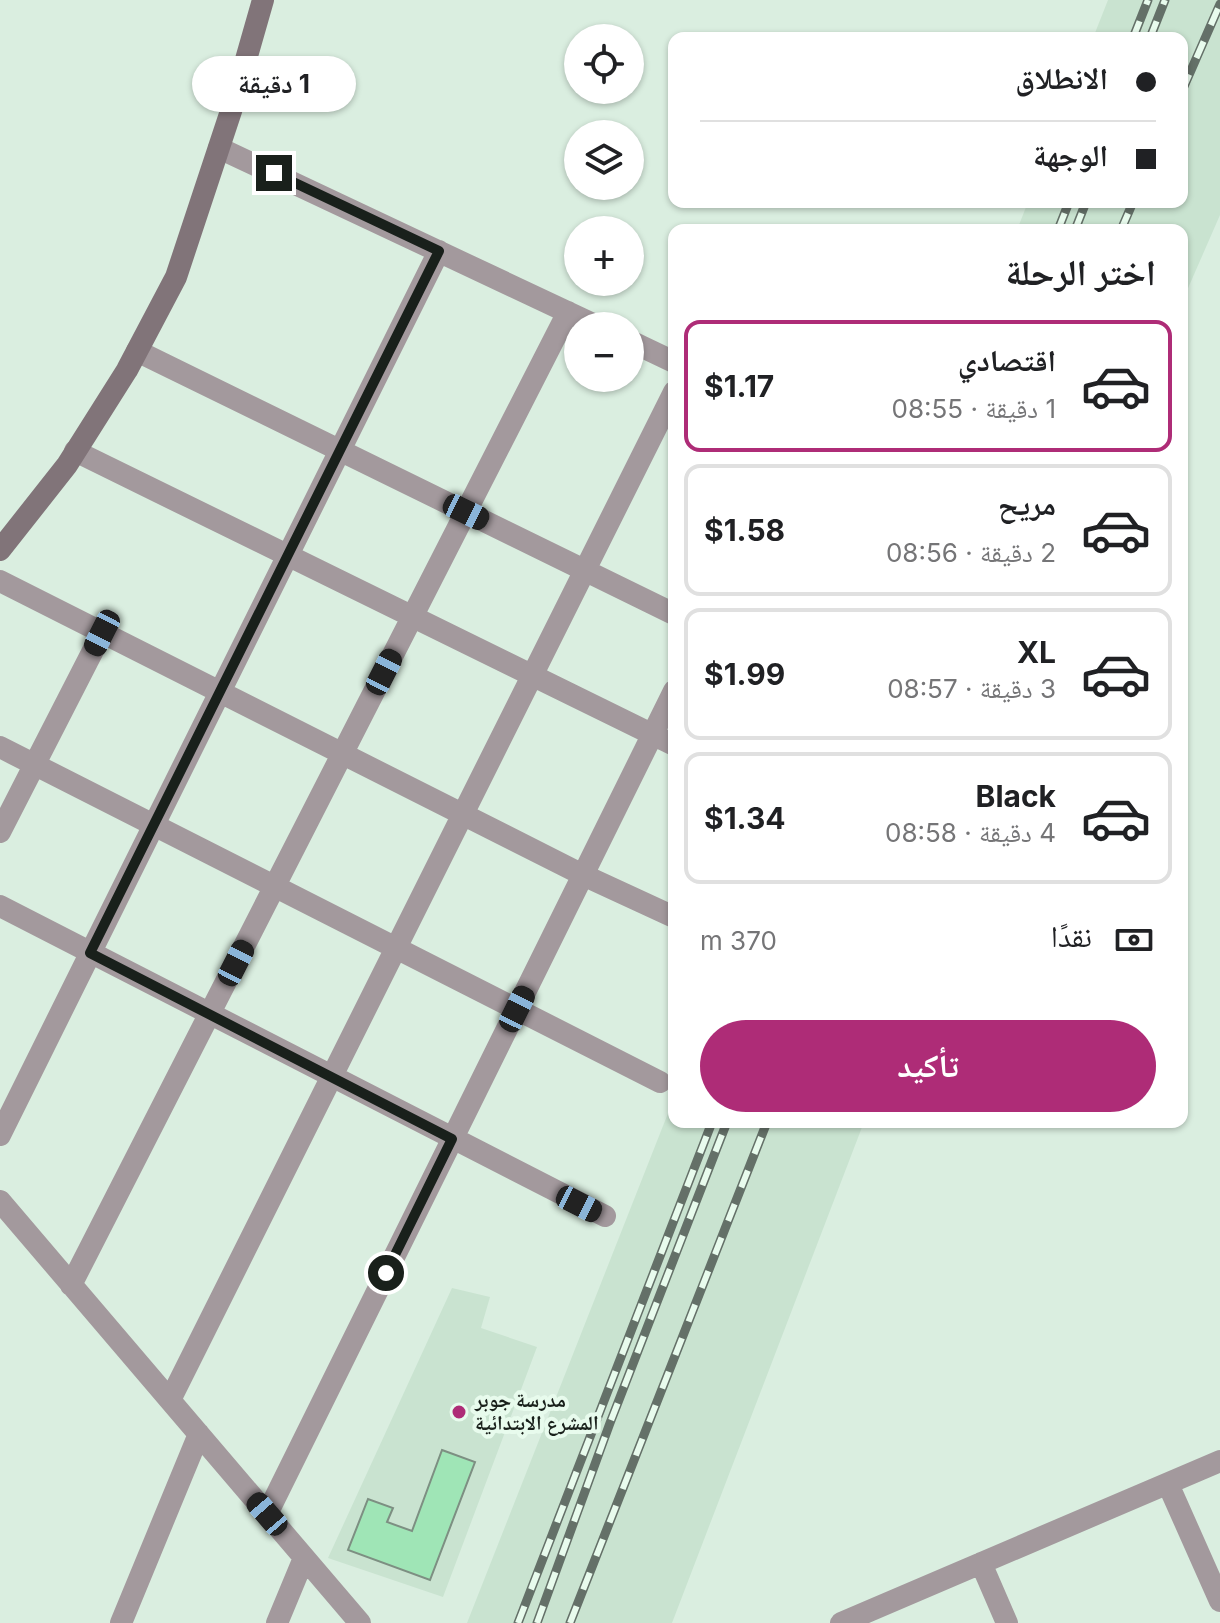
<!DOCTYPE html>
<html lang="ar">
<head>
<meta charset="utf-8">
<style>
  body { margin:0; font-family:Inter,"Noto Naskh Arabic",sans-serif; background:#f2f2f2; color:#202124; direction:rtl; height:100vh; display:flex; flex-direction:column; font-size:30px; white-space:nowrap }
  * { box-sizing:border-box; margin:0 }
  p { font-size:26px; color:#757577 }
  .icon { flex:none; width:44px; height:44px; fill:none; stroke:currentColor; stroke-width:2; stroke-linecap:round; stroke-linejoin:round }
  .map { position:relative; flex:1; overflow:hidden; direction:ltr }
  .panel { position:absolute; left:668px; top:224px; width:520px; height:904px; display:flex; flex-direction:column; background:#fff; border-radius:16px; box-shadow:0 2px 6px #0004; direction:rtl }
  .panel>* { flex:none }
  .banner { position:absolute; left:668px; top:32px; width:520px; height:176px; border-radius:16px; box-shadow:0 2px 6px #0004; direction:rtl; display:grid; align-content:center; height:176px; padding:0 32px; background:#fff }
  .buttons { position:absolute; left:564px; top:24px; display:grid; gap:16px }
  .buttons a { display:grid; place-items:center; width:80px; height:80px; border-radius:50%; background:#fff; box-shadow:0 2px 6px #0004; font-size:40px }
  .end { position:absolute; width:36px; height:36px; margin:-18px; border:10px solid #19201b; background:#fff; box-shadow:0 0 0 4px #fff }
  .from { border-radius:50% }
  .bubble { position:absolute; height:56px; border-radius:28px; background:#fff; box-shadow:0 2px 6px #0004; font-size:26px; font-weight:700; line-height:56px; text-align:center; direction:rtl }
  .car { position:absolute; width:24px; height:48px; margin:-24px -12px; border-radius:10px; box-shadow:0 0 6px 2px #0007; background:linear-gradient(#222 24%,#8ab4d8 0 40%,#222 0 76%,#8ab4d8 0 86%,#222 0) }
  .banner b { display:flex; align-items:center; gap:28px; height:76px; font-size:30px }
  .banner b+b { border-top:2px solid #e0e0e0 }
  .banner i { width:20px; height:20px; background:#202124 }
  ul { padding:0; list-style:none }
  li { display:flex; align-items:center; gap:24px; height:132px; margin:0 16px 12px; padding:0 16px; border:4px solid #e0e0e0; border-radius:16px }
  li div { flex:1 }
  li b { display:block; font-size:30px }
  li em { font-style:normal; font-weight:700 }
  li.current { border-color:#ae2c77 }
  li>.icon { width:72px; height:72px; stroke-width:1.5 }
  h2 { padding:0 32px; font-size:36px; line-height:96px }
  .pay { display:flex; align-items:center; gap:20px; height:88px; padding:0 32px; font-size:30px }
  .pay p { margin-inline-start:auto }
  .cta { display:flex; gap:16px; margin-top:auto; padding:16px 32px }
  .cta a { flex:1; height:92px; border-radius:48px; background:#ae2c77; color:#fff; font-size:32px; font-weight:700; line-height:92px; text-align:center }
  .map>svg:first-child { display:block }
  .built { fill:#c9e3d0 }
  .building { fill:#9fe5b6; stroke:#7d8f82; stroke-width:2 }
  .lines { fill:none; stroke-linecap:round; stroke-linejoin:round }
  .minor { stroke:#a3999d; stroke-width:22 }
  .secondary { stroke:#817479; stroke-width:22 }
  .rail-casing { stroke:#647068; stroke-width:9 }
  .rail { stroke:#e8fbed; stroke-width:6; stroke-dasharray:18; stroke-linecap:butt }
  .route { stroke:#19201b; stroke-width:10 }
  .poi-dot { fill:#ae2c77; stroke:#e8fbed; stroke-width:3 }
  .labels { text-anchor:middle; stroke-width:8; stroke-linejoin:round; paint-order:stroke }
  .poi-label { font-size:20px; font-weight:bold; fill:#19201b; stroke:#e8fbed; text-anchor:start }
</style>
</head>
<body>
<div class="map">
<svg width="1220" height="1623" viewBox="0 0 1220 1623">
  <rect width="100%" height="100%" fill="#daeee0"/>
  <path class="built" d="M1108,0H1220V215L1182,302V230H1017L1028,202H1182V38H1093Z
    M674,1098V1122H864L672,1623H467Z
    M452,1288L490,1297L481,1328L537,1347L443,1597L328,1558Z"/>
  <path class="building" d="M442,1450L475,1462L430,1580L348,1550L368,1499L393,1508L387,1522L412,1531Z"/>
  <g class="lines">
    <path class="minor" d="M219,148L597,326
      M630,341L674,362
      M137,351L674,614
      M75,451L674,745
      M0,581L583,875L674,917
      M0,747L660,1082
      M0,832L102,633
      M0,906L605,1216
      M0,1135L439,251
      M0,1201L360,1623
      M71,1285L568,312
      M170,1400L674,392
      M1168,1484L1220,1601
      M267,1514L674,691
      M981,1563L1007,1623
      M121,1623L199,1434
      M277,1623L304,1558
      M841,1623L1220,1461"/>
    <path class="secondary" d="M0,550L67,465L127,370L176,277L233,105L263,0"/>
    <defs>
      <path id="rail" d="M1133,38L1148,0
        M1150,38L1165,0
        M1182,91L1220,4
        M1058,230L1069,202
        M1075,230L1086,202
        M1121,230L1133,202
        M518,1623L712,1122
        M537,1623L610,1423L727,1122
        M570,1623L767,1122"/>
    </defs>
    <use href="#rail" class="rail-casing"/>
    <use href="#rail" class="rail"/>
  </g>
  <g class="lines">
    <path class="route" d="M274,173L439,251L90,953L452,1139L386,1273"/>
  </g>
  <circle class="poi-dot" cx="459" cy="1412" r="8"/>
  <g class="labels">
    <g class="poi-label">
      <text x="475" y="1407">مدرسة جوبر<tspan x="475" dy="23">المشرع الابتدائية</tspan></text>
    </g>
  </g>
</svg>
<div class="buttons">
<a><svg class="icon" aria-label="locate" viewBox="0 0 24 24"><circle cx="12" cy="12" r="6"/><path d="M12 2v4M12 18v4M2 12h4M18 12h4"/></svg></a>
<a><svg class="icon" aria-label="layers" viewBox="0 0 24 24"><path d="M12 4l9 5-9 5-9-5zM3 14l9 5 9-5"/></svg></a>
<a>+</a>
<a>−</a>
</div>
<i class="end from" style="left:386px;top:1273px"></i>
<i class="end" style="left:274px;top:173px"></i>
<div class="bubble" style="left:192px;top:56px;width:164px">1 دقيقة</div>
<i class="car" style="left:466px;top:512px;rotate:116deg"></i>
<i class="car" style="left:102px;top:633px;rotate:207deg"></i>
<i class="car" style="left:384px;top:672px;rotate:27deg"></i>
<i class="car" style="left:236px;top:963px;rotate:27deg"></i>
<i class="car" style="left:517px;top:1009px;rotate:26deg"></i>
<i class="car" style="left:579px;top:1204px;rotate:117deg"></i>
<i class="car" style="left:267px;top:1514px;rotate:319deg"></i>
<div class="banner">
<b><i class="from"></i>الانطلاق</b>
<b><i></i>الوجهة</b>
</div>
<section class="panel">
<h2>اختر الرحلة</h2>
<ul>
<li class="current"><svg class="icon" aria-label="car" viewBox="0 0 24 24"><path d="M5 17H2v-5l4-1 3-4h7l3 4 3 1v5h-3M9 17h6M6 11h13"/><circle cx="7" cy="17" r="2"/><circle cx="17" cy="17" r="2"/></svg><div><b>اقتصادي</b><p>1 دقيقة · 08:55</p></div><em>$1.17</em></li>
<li><svg class="icon" aria-label="car" viewBox="0 0 24 24"><path d="M5 17H2v-5l4-1 3-4h7l3 4 3 1v5h-3M9 17h6M6 11h13"/><circle cx="7" cy="17" r="2"/><circle cx="17" cy="17" r="2"/></svg><div><b>مريح</b><p>2 دقيقة · 08:56</p></div><em>$1.58</em></li>
<li><svg class="icon" aria-label="car" viewBox="0 0 24 24"><path d="M5 17H2v-5l4-1 3-4h7l3 4 3 1v5h-3M9 17h6M6 11h13"/><circle cx="7" cy="17" r="2"/><circle cx="17" cy="17" r="2"/></svg><div><b>XL</b><p>3 دقيقة · 08:57</p></div><em>$1.99</em></li>
<li><svg class="icon" aria-label="car" viewBox="0 0 24 24"><path d="M5 17H2v-5l4-1 3-4h7l3 4 3 1v5h-3M9 17h6M6 11h13"/><circle cx="7" cy="17" r="2"/><circle cx="17" cy="17" r="2"/></svg><div><b>Black</b><p>4 دقيقة · 08:58</p></div><em>$1.34</em></li>
</ul>
<div class="pay"><svg class="icon" aria-label="cash" viewBox="0 0 24 24"><path d="M3 7h18v10H3z"/><circle cx="12" cy="12" r="2"/></svg>نقدًا<p>370 m</p></div>
<div class="cta"><a>تأكيد</a></div>
</section>
</div>
</body>
</html>
